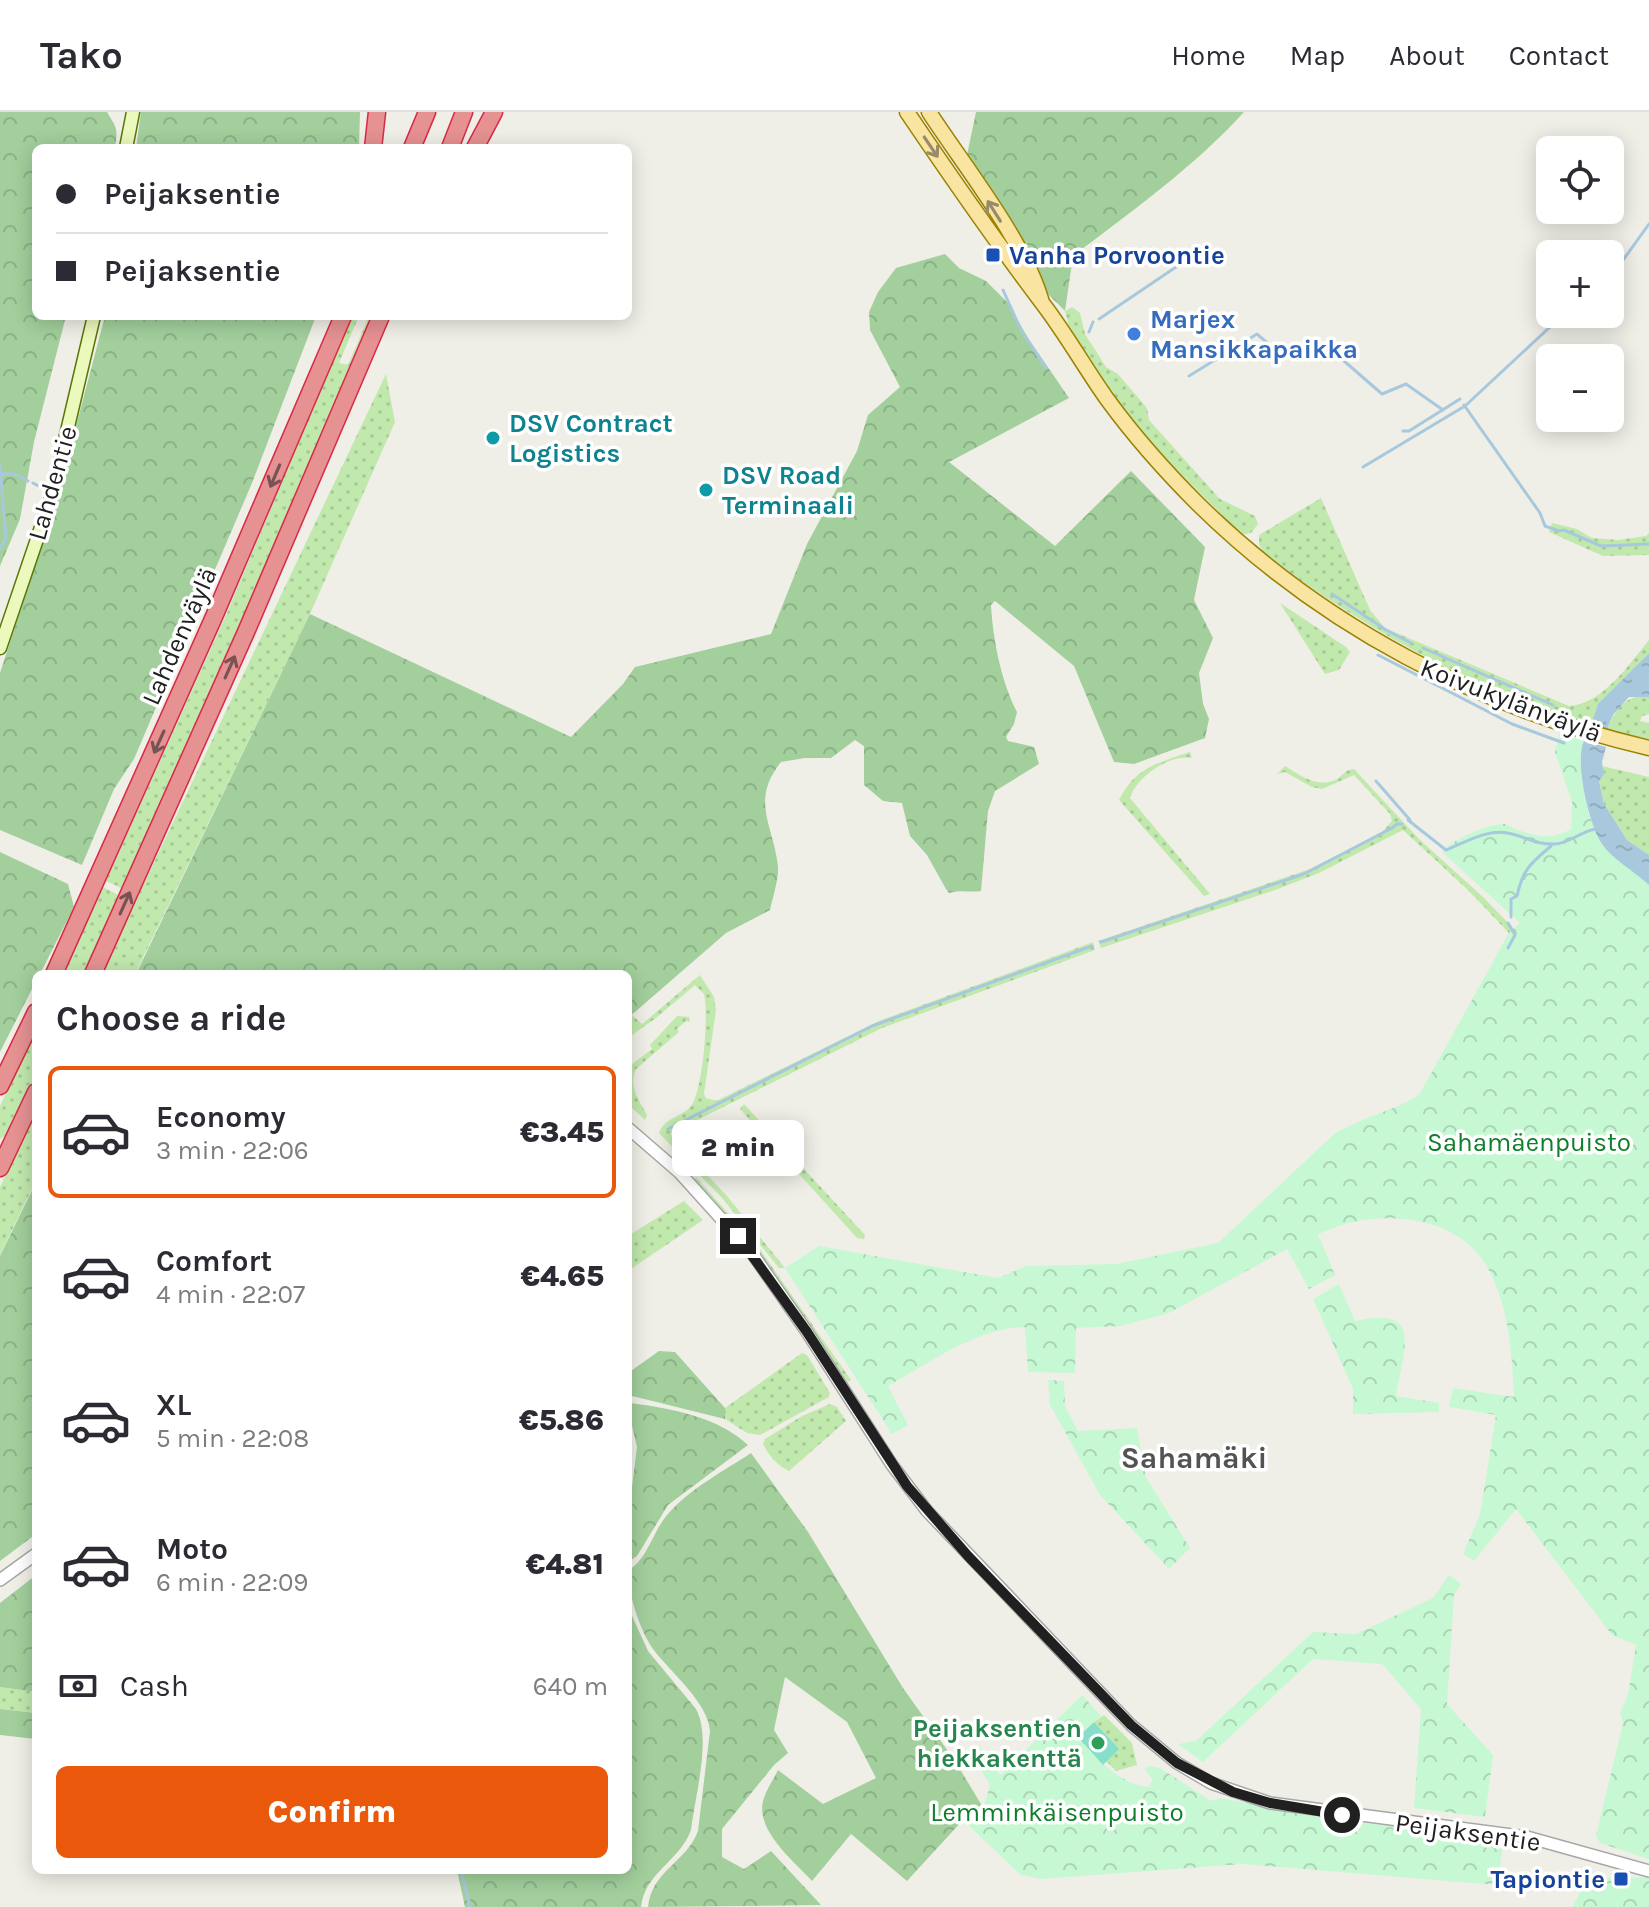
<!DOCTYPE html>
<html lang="en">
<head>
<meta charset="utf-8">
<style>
  body { margin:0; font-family:Karla,sans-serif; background:#f7f7f7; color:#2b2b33; height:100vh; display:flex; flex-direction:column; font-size:30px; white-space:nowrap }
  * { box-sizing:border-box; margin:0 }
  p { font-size:26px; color:#7c7c81 }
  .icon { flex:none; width:44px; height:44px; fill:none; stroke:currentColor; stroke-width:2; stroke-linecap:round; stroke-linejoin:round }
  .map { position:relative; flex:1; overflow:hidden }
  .sheet { position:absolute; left:32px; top:858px; width:600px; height:904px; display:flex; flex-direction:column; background:#fff; border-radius:12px; box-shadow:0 4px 20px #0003 }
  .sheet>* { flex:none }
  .top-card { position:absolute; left:32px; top:32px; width:600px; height:176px; border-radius:12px; box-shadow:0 4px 20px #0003; display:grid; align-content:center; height:176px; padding:0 24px; background:#fff }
  .fabs { position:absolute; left:1536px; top:24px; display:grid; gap:16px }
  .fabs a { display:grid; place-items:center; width:88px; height:88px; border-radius:12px; background:#fff; box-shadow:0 4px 20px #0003; font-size:40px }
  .end { position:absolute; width:36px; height:36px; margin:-18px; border:10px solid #202020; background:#fff; box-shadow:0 0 0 4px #fff }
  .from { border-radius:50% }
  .bubble { position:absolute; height:56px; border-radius:12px; background:#fff; box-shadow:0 4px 20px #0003; font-size:26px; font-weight:800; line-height:56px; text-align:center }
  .top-card b { display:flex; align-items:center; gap:28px; height:76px; font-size:30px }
  .top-card b+b { border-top:2px solid #e1e1e2 }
  .top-card i { width:20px; height:20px; background:#2b2b33 }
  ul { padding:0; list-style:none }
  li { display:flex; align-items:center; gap:24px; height:132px; margin:0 16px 12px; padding:0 8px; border:4px solid transparent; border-radius:12px }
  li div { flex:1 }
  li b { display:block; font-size:30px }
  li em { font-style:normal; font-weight:800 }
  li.selected { border-color:#ea580c }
  li>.icon { width:72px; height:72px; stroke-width:1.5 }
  h2 { padding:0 24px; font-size:36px; line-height:96px }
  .pay { display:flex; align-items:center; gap:20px; height:88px; padding:0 24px; font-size:30px }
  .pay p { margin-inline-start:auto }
  .cta { display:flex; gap:16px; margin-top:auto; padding:16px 24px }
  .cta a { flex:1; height:92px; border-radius:12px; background:#ea580c; color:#fff; font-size:32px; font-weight:800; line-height:92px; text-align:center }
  header { display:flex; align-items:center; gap:48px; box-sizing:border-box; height:112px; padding:0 40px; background:#fff; border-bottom:2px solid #e1e1e2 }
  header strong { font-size:38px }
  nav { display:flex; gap:44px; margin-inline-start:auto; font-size:28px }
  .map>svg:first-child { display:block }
  .grass { fill:url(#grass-dots) }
  .forest { fill:url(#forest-crowns) }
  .park { fill:url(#park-crowns) }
  .pitch { fill:#87decb }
  .water { fill:url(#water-ripples) }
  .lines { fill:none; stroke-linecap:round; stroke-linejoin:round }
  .stream { stroke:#a8c8dd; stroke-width:3 }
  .tertiary-casing { stroke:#a7a7a7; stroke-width:14 }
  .secondary-casing { stroke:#587707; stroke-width:15 }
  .primary-casing { stroke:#9a8203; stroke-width:17 }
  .motorway-casing { stroke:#d82a47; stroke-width:19 }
  .tertiary { stroke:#fff; stroke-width:11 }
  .secondary { stroke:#ebf9bd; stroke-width:12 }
  .primary { stroke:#fae4a2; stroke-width:14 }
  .motorway { stroke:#e69192; stroke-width:16 }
  .oneway { stroke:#988c68 }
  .oneway2 { stroke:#795353 }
  .route { stroke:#202020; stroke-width:10 }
  .transit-dot { fill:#1a4fb4; stroke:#fff; stroke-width:3 }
  .shop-dot { fill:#3f7fe0; stroke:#fff; stroke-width:3 }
  .culture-dot { fill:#0f9aa8; stroke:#fff; stroke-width:3 }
  .leisure-dot { fill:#2e9e5b; stroke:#fff; stroke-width:3 }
  .labels { text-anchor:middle; stroke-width:7; stroke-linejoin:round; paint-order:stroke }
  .transit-label { font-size:26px; font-weight:bold; fill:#164399; stroke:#fff; text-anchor:start }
  .shop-label { font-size:26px; font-weight:bold; fill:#366cbe; stroke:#fff; text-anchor:start }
  .culture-label { font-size:26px; font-weight:bold; fill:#0d838f; stroke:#fff; text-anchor:start }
  .street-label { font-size:26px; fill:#202020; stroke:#fff }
  .park-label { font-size:26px; fill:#0e7f2b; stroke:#fff }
  .leisure-label { font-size:26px; font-weight:bold; fill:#27864d; stroke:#fff; text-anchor:end }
  .quarter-label { font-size:30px; font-weight:bold; fill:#535353; stroke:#fff }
</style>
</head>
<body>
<header>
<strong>Tako</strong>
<nav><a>Home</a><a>Map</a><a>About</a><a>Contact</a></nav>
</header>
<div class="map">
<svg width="1649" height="1795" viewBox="0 0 1649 1795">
  <defs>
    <pattern id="grass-dots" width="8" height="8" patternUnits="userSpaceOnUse" patternTransform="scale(2)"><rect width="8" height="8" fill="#c1e9ae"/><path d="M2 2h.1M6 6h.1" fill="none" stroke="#a6c895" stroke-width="1.8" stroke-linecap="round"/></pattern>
    <pattern id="forest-crowns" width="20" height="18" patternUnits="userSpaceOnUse" patternTransform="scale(2)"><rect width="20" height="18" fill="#a2cf9c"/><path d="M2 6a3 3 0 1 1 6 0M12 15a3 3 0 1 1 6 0" fill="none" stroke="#8bb186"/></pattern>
    <pattern id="park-crowns" width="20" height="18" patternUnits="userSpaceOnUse" patternTransform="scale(2)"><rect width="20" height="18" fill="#c6f9d3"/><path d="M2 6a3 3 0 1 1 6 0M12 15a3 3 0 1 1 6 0" fill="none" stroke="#aad5b5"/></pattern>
    <pattern id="water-ripples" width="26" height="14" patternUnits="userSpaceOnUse" patternTransform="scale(2)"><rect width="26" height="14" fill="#a8c8dd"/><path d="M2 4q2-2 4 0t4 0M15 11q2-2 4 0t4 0" fill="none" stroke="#90acbd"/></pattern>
  </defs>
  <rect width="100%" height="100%" fill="#f0efe7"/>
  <path class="grass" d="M1072,195L1080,201L1085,222L1106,255L1118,262L1147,296L1149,308L1220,387L1255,404L1258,412L1251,421L1242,423L1161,342L1123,296L1071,224L1065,199Z
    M351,204H359L339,251L348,253L369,204H375L239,523L123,777L106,769L227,501Z
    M386,262L395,310L310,502L135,862H101Z
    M1321,386L1370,498L1385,516L1569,594C1603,592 1629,552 1649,528V541L1599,592L1591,613C1472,577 1365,517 1266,443L1259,433V423Z
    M1552,411L1577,417L1592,426L1618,428L1646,424L1649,421V443L1603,444L1549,420Z
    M1280,491L1346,535L1350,540L1339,558L1325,562Z
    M1641,584L1649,585V602L1642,604L1640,609L1649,611V627L1607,617C1614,601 1623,586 1641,584Z
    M1190,640L1192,646C1170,642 1137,664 1130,686L1210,782L1204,784L1119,688C1136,655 1157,651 1190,640Z
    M1285,654C1301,664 1318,677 1337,667C1344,662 1345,658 1354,657L1420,728L1482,784L1514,817L1498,841L1509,821L1469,779L1403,718L1319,761L1275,778L1101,836L1098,829L1310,757L1382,720L1392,709L1390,702L1354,663L1322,677L1312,675L1285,660L1277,662Z
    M1602,654L1649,665V743L1627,728L1617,712L1604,692L1599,669L1604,663Z
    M103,775L120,784L84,862H62Z
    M1093,830L1095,838L882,916L671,1021L672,1026L727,1084L785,1156H779L722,1086L659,1021C665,1005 681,1006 691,994C703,978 709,902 704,882L695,873L656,906L628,926V906L632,903L642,912L700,863L714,885L716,898L704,982L706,986L716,989L879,909Z
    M677,904L689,905L690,910L686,909L677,917L679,920L636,957C628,974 639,988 647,1003L645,1008L628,992V955L652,937L650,933Z
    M36,917V963L8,1022L0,1027V994Z
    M744,992L865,1123L864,1127L857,1126L740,997Z
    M36,999V1068L0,1143V1075Z
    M696,1065L759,1136L851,1268L848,1270C800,1199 753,1129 694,1068Z
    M684,1089L703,1108L628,1159V1124Z
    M802,1241L807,1243L830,1281L829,1285L760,1323L747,1321L725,1307V1296Z
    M830,1292L837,1295L846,1309L789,1359C778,1354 768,1343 763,1332L765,1327L802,1304Z
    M0,1575L36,1580V1601L0,1597Z
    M1104,1603L1132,1631L1137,1653L1116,1659L1106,1649L1118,1637L1094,1610Z"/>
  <path class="forest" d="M0,0H107C117,17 118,15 115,36H36V204H66L34,330L20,407L0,454Z
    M141,0H360L359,36H136Z
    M976,0H1244C1194,55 1132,99 1073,144L1065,199L1048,182L1018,118L967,43Z
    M945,142L959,156L986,169L1008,191L1028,226L1069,286L949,350L1055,434L1131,359L1205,435L1194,488L1213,526L1199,561L1203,592L1209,607L1205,626L1134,652L1114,650L1074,554L995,489L991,493C993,528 1001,569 1017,600L1014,612L1006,625L1008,629L1034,635L1039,652L995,679L988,699L981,779C969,781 961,777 949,781L946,777L927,743L910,724L902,691L883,689L864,673V634L855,628L831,646H805L781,650C750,689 773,712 778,754C779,767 773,784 770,798L726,821L628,906V862H136L310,502L571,625L623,572L635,555L771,522L807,432L857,339L868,303L900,275L870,218L869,200L878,180L896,156Z
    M105,204H316L252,371L134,647L114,677L82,753L0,718V561L56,390Z
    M0,740L68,772L74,795L40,862H36V869L0,940Z
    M36,1070V1422L0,1449V1144Z
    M659,1239L675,1240L725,1296V1307L628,1283V1261Z
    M631,1291C672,1297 716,1304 748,1333L668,1393L637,1444L628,1450V1407L637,1335L628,1297Z
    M751,1341L808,1420L903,1576L955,1649L984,1697L963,1708L907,1769L851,1722L812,1769C794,1749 753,1717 764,1686C767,1676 774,1667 778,1658L823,1692L876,1666L847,1610L785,1565L774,1618L788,1641L774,1653L722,1717V1745L744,1757L771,1739L821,1793L648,1795C652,1758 686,1751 698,1719L710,1619C708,1590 670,1560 653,1537C639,1516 629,1484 628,1459C649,1445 652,1420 668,1402C689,1377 724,1359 751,1341Z
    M36,1463V1580L0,1575V1491Z
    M628,1495L648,1539L696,1597C712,1626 695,1684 691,1718C680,1749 645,1760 641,1795H465L457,1758H628Z
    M0,1597L36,1601V1627L0,1623Z"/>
  <path class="park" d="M1560,620L1584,629C1574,650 1589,720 1606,736C1619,750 1635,760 1649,773V1747L1600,1731L1596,1724L1623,1611L1620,1601L1628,1583L1636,1533L1612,1523L1516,1397L1474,1449L1463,1442L1480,1402L1496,1303L1449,1295L1453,1276L1514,1285C1512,1241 1509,1192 1486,1153C1459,1109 1400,1100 1353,1110C1341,1112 1330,1118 1318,1122L1335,1163L1309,1177L1287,1137L1169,1201L1121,1214L1076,1216L1075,1261L1028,1260L1025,1215C976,1216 930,1251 888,1274L908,1313L892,1322L785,1156L819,1134L998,1166L1026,1154L1116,1152L1218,1131L1334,1022C1361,1005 1392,1000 1419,983L1509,821L1520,811L1442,740C1451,728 1489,711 1505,712C1509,713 1512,716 1516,717C1536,725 1552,728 1571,717L1572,690L1555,640Z
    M1339,1172L1355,1209C1425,1193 1403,1238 1396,1284L1439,1291V1300L1353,1302V1277L1313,1187Z
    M1048,1268L1064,1269L1065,1294L1078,1319L1137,1316L1146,1365L1190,1436L1169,1457L1100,1383L1050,1293Z
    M1449,1463L1461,1472L1454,1483L1447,1592L1493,1643L1485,1705L1414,1696L1421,1597L1382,1552L1313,1547L1203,1650L1178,1632L1196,1629L1313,1520L1356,1522L1433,1486Z
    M1082,1583L1101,1604L1078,1624C1098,1647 1117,1671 1148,1675L1153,1668L1145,1658L1148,1654L1160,1656L1211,1689L1220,1686L1329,1706L1504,1728L1497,1773L1242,1752L1042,1767L1021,1763L963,1708L983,1697L990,1673L973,1645L980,1635L1000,1663Z
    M1590,1758L1622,1771L1625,1766L1649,1765V1795H1573Z"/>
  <path class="pitch" d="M1094,1610L1119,1637L1103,1653L1078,1625Z"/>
  <path class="water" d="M1649,541V585H1629L1613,603L1607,617L1591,613L1598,592Z
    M1584,629L1606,635L1602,650L1604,663L1599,669L1604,692L1617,712L1627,728L1649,743V773C1634,759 1613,748 1602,732C1589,713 1574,649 1584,629Z"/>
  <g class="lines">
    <path class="stream" d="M1610,159L1621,151L1649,112
      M1003,178L1021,218L1046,256
      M1099,207L1179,153
      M1089,220L1093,210
      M1189,264L1257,222L1280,242L1328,235L1382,282L1406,272L1443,298
      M1464,293L1540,401L1545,414L1559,419L1564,418L1601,434L1649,432
      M1403,319H1409L1460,287
      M0,354L6,426L0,437
      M1363,355L1465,294L1564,202
      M2,362H15L28,369
      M33,371L42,376
      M1332,482L1386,518L1411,531
      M1423,536L1553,593
      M1378,543L1512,612L1564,631
      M1376,669L1410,708
      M1408,708L1446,738C1466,730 1490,715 1512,722C1528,726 1538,733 1555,732C1570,731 1581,719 1596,717
      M1511,805V787L1517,784C1523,757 1530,752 1551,734
      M1508,811L1515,823L1508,836
      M1101,830L1304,762L1392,716L1397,712H1402
      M668,1017L872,914L1092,834
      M461,1758L470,1795"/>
    <defs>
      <path id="tertiary" d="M628,1016L680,1061L752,1141L807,1220L892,1353L927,1399L1131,1613L1177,1651L1211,1671L1270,1691L1527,1725L1649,1759
        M0,1468L36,1442"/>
      <path id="secondary" d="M126,36L133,0
        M0,536L52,383L94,204"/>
      <path id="primary" d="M907,0C951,65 996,130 1043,192C1066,222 1085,256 1107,287C1134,324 1166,360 1198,392C1323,515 1479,596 1649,636
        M929,0C964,54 1023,127 1041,187"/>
      <path id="motorway" d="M373,36L377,0
        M412,36L427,0
        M450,36L464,0
        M475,36L494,0
        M54,862L213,507L343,204
        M93,862L246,520L381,204
        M0,974L36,900
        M0,1056L36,980"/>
    </defs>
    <use href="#tertiary" class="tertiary-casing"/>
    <use href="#secondary" class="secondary-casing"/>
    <use href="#primary" class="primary-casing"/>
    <use href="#motorway" class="motorway-casing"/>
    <use href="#tertiary" class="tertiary"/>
    <use href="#secondary" class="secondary"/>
    <use href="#primary" class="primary"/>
    <use href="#motorway" class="motorway"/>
  </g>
  <defs><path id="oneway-shaft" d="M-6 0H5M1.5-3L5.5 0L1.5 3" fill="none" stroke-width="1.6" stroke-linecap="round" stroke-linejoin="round" transform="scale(2)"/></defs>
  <g class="oneway">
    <use href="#oneway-shaft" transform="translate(931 35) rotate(56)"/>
    <use href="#oneway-shaft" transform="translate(994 99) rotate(-122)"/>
  </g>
  <g class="oneway2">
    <use href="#oneway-shaft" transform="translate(275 364) rotate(113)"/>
    <use href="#oneway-shaft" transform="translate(230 555) rotate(-66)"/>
    <use href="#oneway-shaft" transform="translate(159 630) rotate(114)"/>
    <use href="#oneway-shaft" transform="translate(125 791) rotate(-66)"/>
  </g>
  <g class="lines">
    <path class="route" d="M738,1124L807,1220L907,1374L968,1444L1131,1613L1177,1651L1233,1680L1270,1691L1342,1703"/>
  </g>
  <g class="transit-dot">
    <rect x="985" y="135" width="16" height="16" rx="4"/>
    <rect x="1613" y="1759" width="16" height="16" rx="4"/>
  </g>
  <circle class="shop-dot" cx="1134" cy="222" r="8"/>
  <g class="culture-dot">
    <circle cx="493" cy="326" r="8"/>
    <circle cx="706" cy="378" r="8"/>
  </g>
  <circle class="leisure-dot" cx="1098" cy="1631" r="8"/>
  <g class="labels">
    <g class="transit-label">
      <text x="1009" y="152">Vanha Porvoontie</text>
      <text x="1605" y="1776" text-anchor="end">Tapiontie</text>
    </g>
    <g class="shop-label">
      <text x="1150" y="216">Marjex<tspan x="1150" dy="30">Mansikkapaikka</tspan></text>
    </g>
    <g class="culture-label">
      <text x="509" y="320">DSV Contract<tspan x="509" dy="30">Logistics</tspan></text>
      <text x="722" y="372">DSV Road<tspan x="722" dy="30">Terminaali</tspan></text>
    </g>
    <g class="street-label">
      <text transform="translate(52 371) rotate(-74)" y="9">Lahdentie</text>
      <text transform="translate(179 524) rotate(-66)" y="9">Lahdenväylä</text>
      <text transform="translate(1511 588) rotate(21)" y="9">Koivukylänväylä</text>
      <text transform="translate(1468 1720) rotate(8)" y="9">Peijaksentie</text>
    </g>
    <g class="park-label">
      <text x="1529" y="1039">Sahamäenpuisto</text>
      <text x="1057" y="1709">Lemminkäisenpuisto</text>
    </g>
    <g class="leisure-label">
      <text x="1082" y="1625">Peijaksentien<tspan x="1082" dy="30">hiekkakenttä</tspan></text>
    </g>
    <g class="quarter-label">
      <text x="1194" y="1356">Sahamäki</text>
    </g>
  </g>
</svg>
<div class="fabs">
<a><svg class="icon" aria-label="locate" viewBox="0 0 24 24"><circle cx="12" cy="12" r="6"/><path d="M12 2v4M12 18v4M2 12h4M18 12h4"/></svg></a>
<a>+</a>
<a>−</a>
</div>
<i class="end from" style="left:1342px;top:1703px"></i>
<i class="end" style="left:738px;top:1124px"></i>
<div class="bubble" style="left:672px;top:1008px;width:132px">2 min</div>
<div class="top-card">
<b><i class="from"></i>Peijaksentie</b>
<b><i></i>Peijaksentie</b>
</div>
<section class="sheet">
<h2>Choose a ride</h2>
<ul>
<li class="selected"><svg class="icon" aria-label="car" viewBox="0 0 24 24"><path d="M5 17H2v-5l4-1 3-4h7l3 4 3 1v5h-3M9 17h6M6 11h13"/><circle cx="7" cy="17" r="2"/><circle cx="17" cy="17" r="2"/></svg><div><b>Economy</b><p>3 min · 22:06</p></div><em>€3.45</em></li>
<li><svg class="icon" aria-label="car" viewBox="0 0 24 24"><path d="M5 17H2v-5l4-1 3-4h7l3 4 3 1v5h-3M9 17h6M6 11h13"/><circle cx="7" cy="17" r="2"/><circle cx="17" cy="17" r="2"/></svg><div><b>Comfort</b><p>4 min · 22:07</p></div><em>€4.65</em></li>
<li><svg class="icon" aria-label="car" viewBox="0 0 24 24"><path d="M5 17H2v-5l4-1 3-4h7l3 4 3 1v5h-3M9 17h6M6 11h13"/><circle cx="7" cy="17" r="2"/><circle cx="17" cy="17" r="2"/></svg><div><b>XL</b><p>5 min · 22:08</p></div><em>€5.86</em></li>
<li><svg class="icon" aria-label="car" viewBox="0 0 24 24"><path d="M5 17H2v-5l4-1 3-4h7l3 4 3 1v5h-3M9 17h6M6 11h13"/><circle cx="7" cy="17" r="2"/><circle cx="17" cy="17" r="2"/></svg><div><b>Moto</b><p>6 min · 22:09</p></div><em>€4.81</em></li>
</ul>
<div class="pay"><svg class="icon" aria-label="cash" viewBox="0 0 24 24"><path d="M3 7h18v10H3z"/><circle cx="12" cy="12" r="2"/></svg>Cash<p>640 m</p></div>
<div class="cta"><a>Confirm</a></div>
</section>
</div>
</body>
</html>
